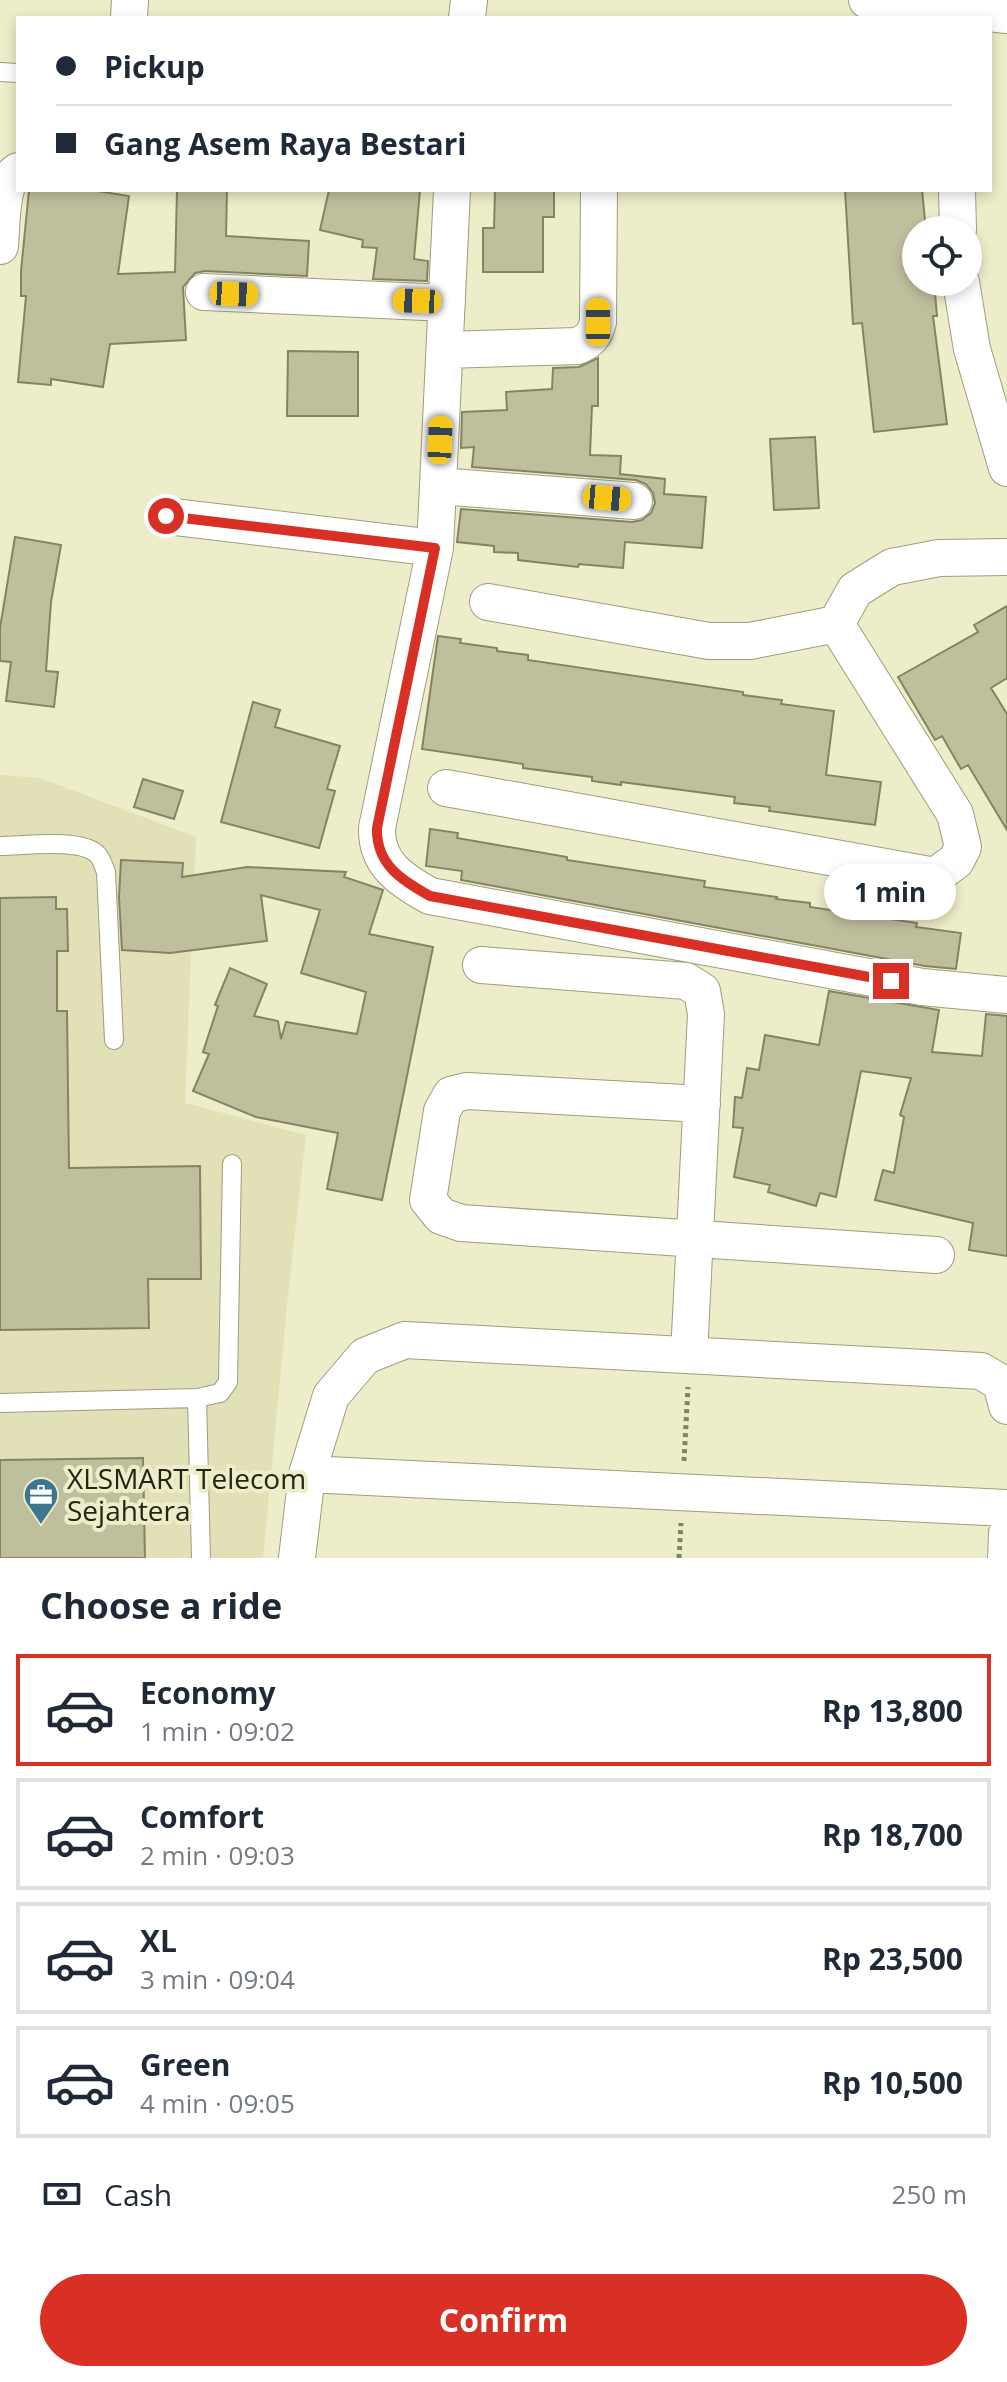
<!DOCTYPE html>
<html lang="en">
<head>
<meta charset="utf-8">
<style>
  body { margin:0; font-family:"Open Sans",sans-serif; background:#f6f6f7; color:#1f2937; height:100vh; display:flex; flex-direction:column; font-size:30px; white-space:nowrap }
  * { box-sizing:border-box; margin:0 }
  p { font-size:26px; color:#747a83 }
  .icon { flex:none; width:44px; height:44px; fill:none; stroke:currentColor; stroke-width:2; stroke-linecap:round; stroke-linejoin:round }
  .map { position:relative; height:1558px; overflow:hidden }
  .side { display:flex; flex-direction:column; background:#fff; flex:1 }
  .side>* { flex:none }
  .banner { position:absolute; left:16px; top:16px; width:976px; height:176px; border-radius:0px; box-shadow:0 4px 12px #0003; display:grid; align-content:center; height:176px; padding:0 40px; background:#fff }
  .tools { position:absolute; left:902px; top:216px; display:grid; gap:16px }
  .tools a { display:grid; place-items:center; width:80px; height:80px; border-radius:50%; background:#fff; box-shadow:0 4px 12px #0003; font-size:40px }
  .end { position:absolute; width:36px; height:36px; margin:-18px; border:10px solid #d93025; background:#fff; box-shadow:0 0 0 4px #fff }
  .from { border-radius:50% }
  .bubble { position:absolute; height:56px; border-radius:28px; background:#fff; box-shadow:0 4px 12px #0003; font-size:26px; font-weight:700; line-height:56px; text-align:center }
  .car { position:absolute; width:24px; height:48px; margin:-24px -12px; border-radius:10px; box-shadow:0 0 6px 2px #0007; background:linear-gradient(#f5c518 24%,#345 0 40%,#f5c518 0 76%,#345 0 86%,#f5c518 0) }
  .banner b { display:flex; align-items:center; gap:28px; height:76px; font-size:30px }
  .banner b+b { border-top:2px solid #e0e1e3 }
  .banner i { width:20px; height:20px; background:#1f2937 }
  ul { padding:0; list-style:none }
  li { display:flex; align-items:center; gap:24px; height:112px; margin:0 16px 12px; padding:0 24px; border:4px solid #e0e1e3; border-radius:0px }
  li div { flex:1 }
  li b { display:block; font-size:30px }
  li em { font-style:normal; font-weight:700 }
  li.selected { border-color:#d93025 }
  li>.icon { width:72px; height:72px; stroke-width:1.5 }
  h2 { padding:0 40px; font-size:36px; line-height:96px }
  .pay { display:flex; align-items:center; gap:20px; height:88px; padding:0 40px; font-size:30px }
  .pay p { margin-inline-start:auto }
  .button { display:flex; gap:16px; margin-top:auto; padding:16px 40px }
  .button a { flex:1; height:92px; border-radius:48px; background:#d93025; color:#fff; font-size:32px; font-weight:700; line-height:92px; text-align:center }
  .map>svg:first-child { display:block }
  .built { fill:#e1e0b6 }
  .building { fill:#c0bf9d; stroke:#848463; stroke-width:2 }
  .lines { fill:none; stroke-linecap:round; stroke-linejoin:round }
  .service-casing { stroke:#9e9d7c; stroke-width:20 }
  .minor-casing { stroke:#9e9d7c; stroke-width:38 }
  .path { stroke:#818169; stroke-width:5; stroke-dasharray:4 4; stroke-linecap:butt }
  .service { stroke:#fff; stroke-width:18 }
  .minor { stroke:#fff; stroke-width:36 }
  .route { stroke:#d93025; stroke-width:10 }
  .labels { text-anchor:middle; stroke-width:8; stroke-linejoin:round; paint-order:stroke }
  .poi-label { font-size:28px; fill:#252417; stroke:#ededc9; text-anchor:start }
</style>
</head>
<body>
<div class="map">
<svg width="1007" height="1558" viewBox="0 0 1007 1558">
  <rect width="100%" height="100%" fill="#ededc9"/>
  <path class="built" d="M0,775L40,778L196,837L185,1103L306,1135L288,1296L263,1558H0Z"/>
  <path class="building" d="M29,190H91L129,196L118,274L175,272L177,190H227L226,236L309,241L307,276L205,271L195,273L183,287L186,340L110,344L103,387L51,379V385L18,382L26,296H21V271Z
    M329,190H420L414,259L428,261L427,281L373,279L377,248L362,247L363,240L320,230Z
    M495,190H554V217H543V272H483V228H494Z
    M845,190H922L926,230H916V282H934L937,316H933L947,424L874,432L862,323L853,324Z
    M288,351L358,352V416H287Z
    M598,358V406H592L590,455L621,456L620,474L665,479L664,494L706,497L702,548L625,542L623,568L579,564L578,567L518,560V553L494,552V546L457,542L461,509L632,522L642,520L651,513L655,503L653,493L646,484L636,480L472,467L474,447L461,448L462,412L507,410L506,392L552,389L553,368L579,367Z
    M815,437L819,508L774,510L770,439Z
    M15,537L61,545L51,602L46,671L58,672L54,707L6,701L11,662L0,661V628Z
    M1007,606V678L991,688L1007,714V830L968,765L961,769L942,736L935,740L898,677L978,632L974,625Z
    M438,636L461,639L460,643L497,648V651L528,655V660L743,692V695L782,700L781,704L834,711L826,775L881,782L875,825L769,811L770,807L734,803L735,797L621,782V785L592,781V777L523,768V764L422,749Z
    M253,702L280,710L275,727L340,746L327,789L335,791L319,848L221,822Z
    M143,779L183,791L174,819L134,807Z
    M430,829L458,833L457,838L567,857V860L705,881L704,887L777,897L776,899L810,903V907L917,923L916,927L961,933L956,969L925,966L461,880L462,871L426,866Z
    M121,860L183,863L182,877L247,867L346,872L344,877L383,890L369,934L433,947L382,1200L327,1189L338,1133L256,1117L193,1091L209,1054L203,1052L218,1006L215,1005L230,968L267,984L254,1016L278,1021L281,1039L286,1022L357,1034L366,992L301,973L320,910L261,895L267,941L170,953L122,950L119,897Z
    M56,897V909H67L68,951H57V1011H67L69,1168L200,1166L201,1279H148L149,1328L0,1330V898Z
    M829,991L939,1010L932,1052L982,1056L986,1014L1007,1016V1256L969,1250L973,1223L875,1200L883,1170L894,1173L904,1117L900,1115L911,1078L861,1071L836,1197L820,1193L816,1206L768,1192L770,1185L734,1177L743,1128L733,1127L735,1097L742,1098L747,1068L759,1070L765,1035L819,1045Z
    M143,1458L145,1558H0V1460Z"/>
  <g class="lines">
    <defs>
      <path id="service" d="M0,72L18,73
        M0,846C23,846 80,838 97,854C102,859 103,865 106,872L114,1040
        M197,1398L201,1558
        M0,1403L197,1398L220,1393L228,1382L232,1164"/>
      <path id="minor" d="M867,0L1007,15
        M129,18L130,0
        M467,18L469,0
        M452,190L435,548L377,828C376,864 401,880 430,896L922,987L1007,995
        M957,190L958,230
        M0,246C2,225 0,182 18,171
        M961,282L972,349L1007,468
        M204,292L447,303
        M445,350L578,346C590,340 595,335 598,322L599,190
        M439,486L634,501
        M166,516L435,548
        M836,624L855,590L892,567L939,558L1007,557
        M446,788L935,876L956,861L963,847L955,814L836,624L750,641H709L488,602
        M481,965L686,981L702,991L706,1014L689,1355
        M702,1104L467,1091L451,1095L442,1111L428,1200L441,1216L461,1223L936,1255
        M307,1474L1007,1508
        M297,1558L307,1474L331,1396L365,1356L405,1340L981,1371L1001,1383L1007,1406
        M1006,1558L1007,1533"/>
    </defs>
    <use href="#service" class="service-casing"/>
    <use href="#minor" class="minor-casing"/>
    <path class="path" d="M684,1461L688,1387
      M679,1558L681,1523"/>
    <use href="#service" class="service"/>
    <use href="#minor" class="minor"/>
  </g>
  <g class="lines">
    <path class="route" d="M166,516L435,548L377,828C376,864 401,880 430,896L891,981"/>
  </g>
  <defs>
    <symbol id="office-pin" viewBox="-11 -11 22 30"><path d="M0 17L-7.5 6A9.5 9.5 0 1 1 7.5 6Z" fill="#3d7690" stroke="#ededc9"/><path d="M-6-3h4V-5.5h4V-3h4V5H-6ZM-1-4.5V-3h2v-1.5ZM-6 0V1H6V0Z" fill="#fff"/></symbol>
  </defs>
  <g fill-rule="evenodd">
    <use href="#office-pin" x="21" y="1475" width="40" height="54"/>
  </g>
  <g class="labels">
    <g class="poi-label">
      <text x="67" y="1489">XLSMART Telecom<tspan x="67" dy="32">Sejahtera</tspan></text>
    </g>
  </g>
</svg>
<div class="tools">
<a><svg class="icon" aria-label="locate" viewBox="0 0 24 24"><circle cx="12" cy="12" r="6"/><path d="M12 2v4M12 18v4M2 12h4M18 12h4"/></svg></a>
</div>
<i class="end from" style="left:166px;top:516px"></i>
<i class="end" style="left:891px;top:981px"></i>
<div class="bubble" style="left:824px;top:864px;width:132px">1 min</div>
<i class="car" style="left:234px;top:294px;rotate:92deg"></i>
<i class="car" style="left:417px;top:301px;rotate:272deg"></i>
<i class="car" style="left:598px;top:322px;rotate:0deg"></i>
<i class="car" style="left:440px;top:440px;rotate:2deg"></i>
<i class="car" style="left:607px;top:498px;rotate:95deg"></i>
<div class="banner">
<b><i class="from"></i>Pickup</b>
<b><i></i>Gang Asem Raya Bestari</b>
</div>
</div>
<section class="side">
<h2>Choose a ride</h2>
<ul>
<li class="selected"><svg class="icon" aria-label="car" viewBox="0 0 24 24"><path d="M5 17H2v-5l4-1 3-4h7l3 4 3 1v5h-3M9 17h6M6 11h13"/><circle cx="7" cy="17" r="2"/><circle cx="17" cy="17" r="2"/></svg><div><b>Economy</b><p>1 min · 09:02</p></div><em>Rp 13,800</em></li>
<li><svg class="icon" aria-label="car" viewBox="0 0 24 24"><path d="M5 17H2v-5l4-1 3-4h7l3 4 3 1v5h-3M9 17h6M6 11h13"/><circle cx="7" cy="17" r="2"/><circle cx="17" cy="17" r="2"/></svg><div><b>Comfort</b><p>2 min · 09:03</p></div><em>Rp 18,700</em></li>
<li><svg class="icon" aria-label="car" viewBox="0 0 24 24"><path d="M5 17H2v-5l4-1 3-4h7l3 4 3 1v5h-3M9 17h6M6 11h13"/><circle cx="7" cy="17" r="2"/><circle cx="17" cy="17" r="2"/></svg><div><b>XL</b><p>3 min · 09:04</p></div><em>Rp 23,500</em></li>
<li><svg class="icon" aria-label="car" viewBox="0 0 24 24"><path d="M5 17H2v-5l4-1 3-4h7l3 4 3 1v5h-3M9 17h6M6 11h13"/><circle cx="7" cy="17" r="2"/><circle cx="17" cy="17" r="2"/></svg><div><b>Green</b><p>4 min · 09:05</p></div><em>Rp 10,500</em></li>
</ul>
<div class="pay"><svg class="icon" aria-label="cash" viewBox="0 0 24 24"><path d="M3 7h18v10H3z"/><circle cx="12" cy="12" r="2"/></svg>Cash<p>250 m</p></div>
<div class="button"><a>Confirm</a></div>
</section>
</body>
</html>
